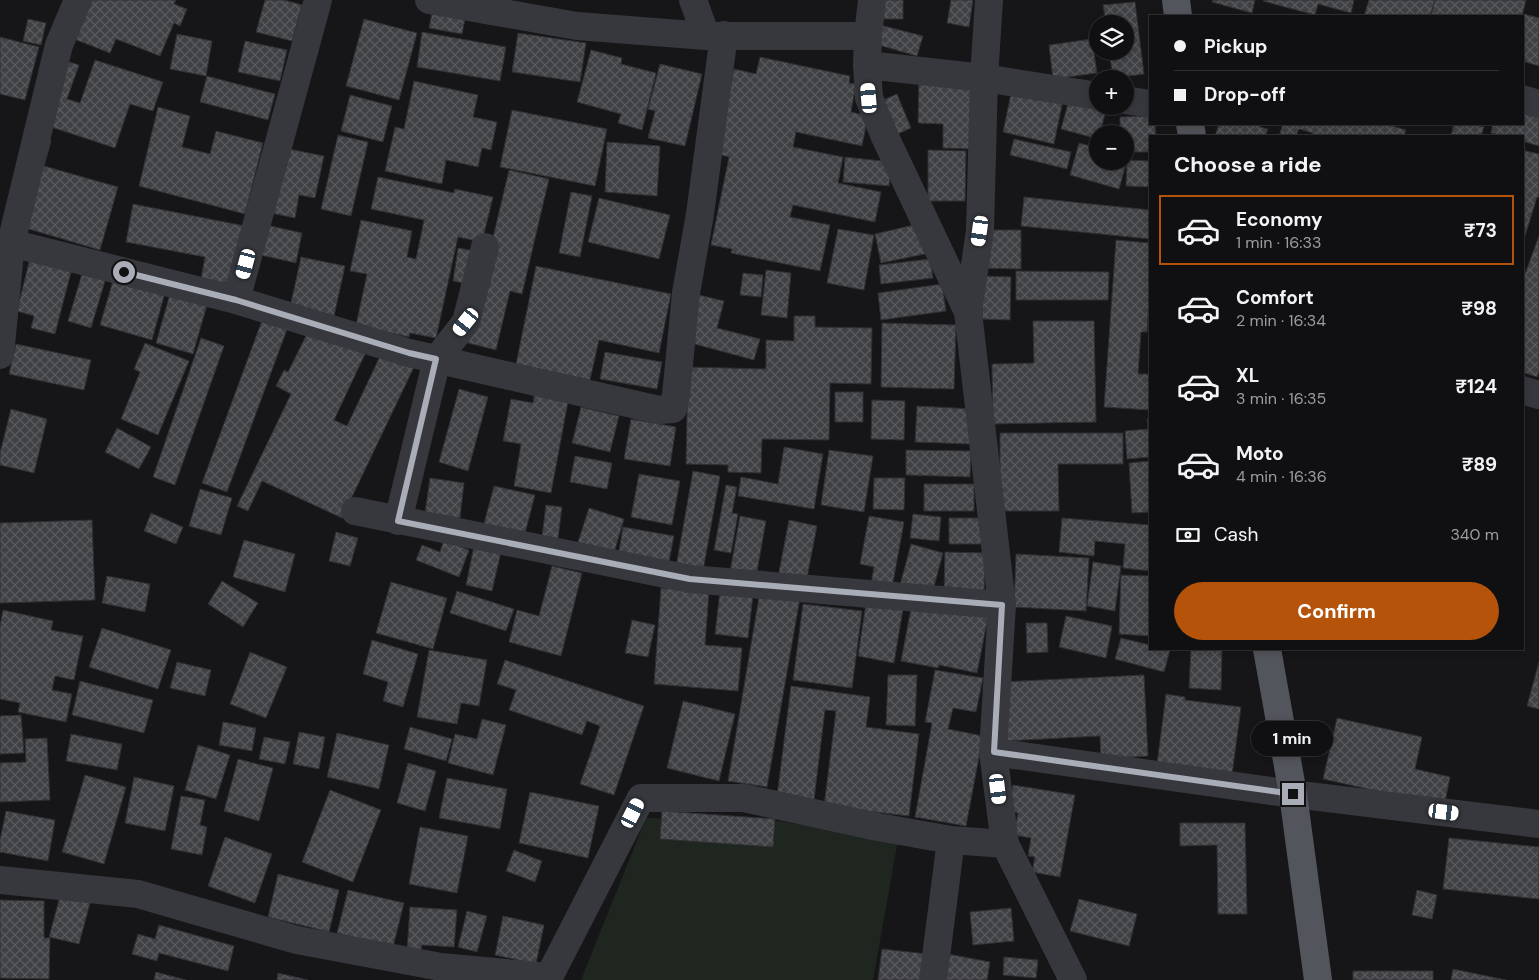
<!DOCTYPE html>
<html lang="en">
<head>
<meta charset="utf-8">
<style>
  body { margin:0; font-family:"DM Sans",sans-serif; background:#19191b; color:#f1f3f6; height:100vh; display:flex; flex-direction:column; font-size:19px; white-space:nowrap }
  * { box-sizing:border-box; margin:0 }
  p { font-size:16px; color:#9c9d9f }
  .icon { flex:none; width:28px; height:28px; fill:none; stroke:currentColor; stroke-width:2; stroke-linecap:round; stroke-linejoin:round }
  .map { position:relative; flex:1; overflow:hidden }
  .sheet { position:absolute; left:1149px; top:135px; width:375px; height:515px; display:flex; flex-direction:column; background:#101012; border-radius:0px; box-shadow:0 2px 8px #0003,0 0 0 1px #303032 }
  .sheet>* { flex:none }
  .banner { position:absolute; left:1149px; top:15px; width:375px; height:110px; border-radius:0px; box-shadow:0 2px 8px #0003,0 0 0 1px #303032; display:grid; align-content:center; height:110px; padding:0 25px; background:#101012 }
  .buttons { position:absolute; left:1089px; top:15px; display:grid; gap:10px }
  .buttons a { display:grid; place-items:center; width:45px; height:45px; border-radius:50%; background:#101012; box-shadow:0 2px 8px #0003,0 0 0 1px #303032; font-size:25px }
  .end { position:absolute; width:22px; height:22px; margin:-11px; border:6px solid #a8adb8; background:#111; box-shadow:0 0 0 2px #111 }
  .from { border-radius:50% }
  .bubble { position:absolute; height:35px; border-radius:18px; background:#101012; box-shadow:0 2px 8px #0003,0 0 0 1px #303032; font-size:16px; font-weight:700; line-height:35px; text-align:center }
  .car { position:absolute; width:15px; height:30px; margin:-15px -8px; border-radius:6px; box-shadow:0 0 4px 1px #0007; background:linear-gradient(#fff 24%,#345 0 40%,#fff 0 76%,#345 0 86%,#fff 0) }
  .banner b { display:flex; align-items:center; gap:18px; height:48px; font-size:19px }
  .banner b+b { border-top:1px solid #303032 }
  .banner i { width:12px; height:12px; background:#f1f3f6 }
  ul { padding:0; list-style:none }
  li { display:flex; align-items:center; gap:15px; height:70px; margin:0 10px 8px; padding:0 15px; border:2px solid transparent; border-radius:0px }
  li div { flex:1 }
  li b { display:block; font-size:19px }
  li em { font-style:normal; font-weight:700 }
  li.active { border-color:#b45309 }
  li>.icon { width:45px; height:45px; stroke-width:1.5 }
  h2 { padding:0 25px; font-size:22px; line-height:60px }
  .pay { display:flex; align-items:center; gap:12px; height:55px; padding:0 25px; font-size:19px }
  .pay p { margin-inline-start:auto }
  .action { display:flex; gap:10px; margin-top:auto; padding:10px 25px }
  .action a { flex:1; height:58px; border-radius:30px; background:#b45309; color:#fff; font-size:20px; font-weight:700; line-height:58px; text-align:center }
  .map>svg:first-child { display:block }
  .park { fill:#1e261f }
  .building { fill:url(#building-cross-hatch); stroke:#303034 }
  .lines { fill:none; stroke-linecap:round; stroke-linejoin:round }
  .street { stroke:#37383d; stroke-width:28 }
  .primary { stroke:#53555c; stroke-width:28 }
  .route { stroke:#a8adb8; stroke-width:6 }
</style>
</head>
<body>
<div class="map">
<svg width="1539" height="980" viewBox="0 0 1539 980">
  <defs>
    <pattern id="building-cross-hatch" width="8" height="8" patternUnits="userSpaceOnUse" patternTransform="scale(1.25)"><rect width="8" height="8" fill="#404145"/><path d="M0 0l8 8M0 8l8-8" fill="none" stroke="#595a5e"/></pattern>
  </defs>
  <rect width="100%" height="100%" fill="#161618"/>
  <path class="park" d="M646,818L779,821L898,840L873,980H581Z"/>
  <path class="building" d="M90,0H176L174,4L187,9L180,26L174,23L160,56L116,39L110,53L74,39Z
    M265,0H284L302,5L292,41L256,32Z
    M882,0H903V19H881Z
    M951,0H973L969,27L947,23Z
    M1213,0H1255L1252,13L1212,2Z
    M1264,0H1354L1351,13L1318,4L1315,15L1263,1Z
    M1369,0H1435L1430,16H1364Z
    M1435,0H1526L1522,16H1431Z
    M1135,2L1144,74L1113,78L1109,51H1125V24H1106L1103,5Z
    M432,13L465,19L462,34L429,28Z
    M1524,14L1539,18V66L1522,61V22Z
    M28,19L46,23L41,45L23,41Z
    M364,19L417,33L399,100L346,86Z
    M880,25L923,36L917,56L875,44Z
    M422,32L506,47L500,81L417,67Z
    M518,33L586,43L580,82L512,72Z
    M177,34L212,41L206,76L170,69Z
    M0,37L39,47L25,100L0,94Z
    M1092,39L1097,73L1053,79L1049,45Z
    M245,41L287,50L280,81L238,72Z
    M591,50L622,58L621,64L656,73L642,130L618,123L621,114L577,102Z
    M760,57L850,76L849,83L856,84L851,112L868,116L862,146L796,132L793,147L843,157L838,183L881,192L875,222L793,205L790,217L830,225L820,271L731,253L732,249L711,245L729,157L717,154L734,69L756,74Z
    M63,60L79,65L67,99L80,103L95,60L163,82L153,111L130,104L115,148L42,124Z
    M660,64L702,74L685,146L648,138L655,111L648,109Z
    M207,76L275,94L268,120L200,102Z
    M919,77H974L973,149L943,148V124L918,123Z
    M414,81L478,95L473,117L497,122L491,150L482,148L478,167L446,160L442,184L385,171L395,127L404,129Z
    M1012,89L1063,100L1054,144L1003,132Z
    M897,94L911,128L893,136L879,102Z
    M350,95L392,106L383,142L341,131Z
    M1069,100L1106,110L1100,134H1098V139L1061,129Z
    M158,107L190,116L182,147L210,154L216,131L263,143L245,214L139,186Z
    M512,110L607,129L595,186L500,167Z
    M1522,110L1539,114V146L1522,141V136H1505L1491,133L1493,124H1522Z
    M1150,116V124H1155L1156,136H1150V152H1125V134H1120V117Z
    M1219,124H1235L1241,126L1242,124H1261L1260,127L1268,129L1265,136H1215Z
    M1281,124H1386L1406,130L1404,136H1313V133L1299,129L1296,136H1279L1283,124Z
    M1454,124H1473L1484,127L1481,136H1451Z
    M338,135L368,142L351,216L321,209Z
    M44,138L51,141L44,166L118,187L100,250L22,227Z
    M1014,139L1071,152L1067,169L1010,155Z
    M607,142L660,146L657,196L605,192Z
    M1079,143L1098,148V161H1125V156L1128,157L1119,189L1070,175Z
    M284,148L324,156L315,198L299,195L295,218L271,213Z
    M928,150L966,151L965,201H928Z
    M1522,150L1539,154V197H1537L1522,246Z
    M845,157L891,162L889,186L843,182Z
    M1127,160L1150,161V187L1126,186Z
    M509,170L549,179L522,294L510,291L496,350L468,343Z
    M378,177L454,193L455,189L493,197L482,242L458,237L436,338L410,333L409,337L356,325L367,274L350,271L361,220L412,231L407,257L416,259L424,220L371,209Z
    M571,192L592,196L580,257L559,253Z
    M1024,197L1150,210V239L1021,226Z
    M599,198L670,215L659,259L588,242Z
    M133,204L245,226L233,284L201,279L205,257L126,242Z
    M262,224L302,233L296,263L256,254Z
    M918,224L925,254L881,263L875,234Z
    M838,229L874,235L864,290L827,283Z
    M981,230H1021V269L981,268Z
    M1539,236V371L1537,377L1522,372V282Z
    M1116,240L1150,243V285L1147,332H1141L1138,374H1150V410L1104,407Z
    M458,248L475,251L470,284L453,281Z
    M301,257L345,266L333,321L289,312Z
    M30,258L72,268L55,334L31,328L34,316L17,311Z
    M930,259L933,278L881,284L879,265Z
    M536,266L671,294L659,353L599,340L590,380L516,364Z
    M84,267L107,274L91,328L68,321Z
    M766,270L791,273L787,318L761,315Z
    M1016,271L1109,272L1108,300H1016Z
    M743,273L763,275L761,297L740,295Z
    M115,274L166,289L152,340L100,325Z
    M983,276L1011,277L1010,320L982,319Z
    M942,284L946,311L881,320L878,293Z
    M172,287L209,298L193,354L156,343Z
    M699,295L724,301L717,328L760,339L754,360L687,342Z
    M264,315L289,324L227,492L202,483Z
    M794,316H815V327L872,328L871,384L830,383L829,440L762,439L761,473L728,472V465L686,464L688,367L766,369V340L794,341Z
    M1033,321H1094L1096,422L993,424L992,364L1034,363Z
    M882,323L956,325L954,389L881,387Z
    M310,328L365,354L334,420L347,426L382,352L414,367L342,518L262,481L248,511L237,506L291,394L276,386L284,370L288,372Z
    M201,338L224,346L175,485L153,477Z
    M145,343L189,361L158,435L121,419L140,372L134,369Z
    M16,344L91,360L84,390L9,374Z
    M605,352L662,362L657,389L600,379Z
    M536,385L570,391L551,493L514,486L521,444L503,441L511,399L533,403Z
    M459,389L488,397L468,471L439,462Z
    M835,392H863V422H835Z
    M872,400L905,401L904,440L871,439Z
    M917,406L972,409L970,444L915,442Z
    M581,407L619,416L610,452L572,443Z
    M11,409L47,419L34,473L0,465V453Z
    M1150,418V457L1127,459L1125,431L1148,429L1147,419Z
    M631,419L676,427L670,466L624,459Z
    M117,428L151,447L139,469L105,452Z
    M1000,433H1123V464H1058L1059,511H1000Z
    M784,447L823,454L814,509L738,496L741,477L778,484Z
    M829,450L873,456L864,512L821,505Z
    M906,450L971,451L970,477L906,475Z
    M575,456L612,463L607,489L570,482Z
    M1150,461V512L1132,513L1129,463Z
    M693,471L720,476L703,571L676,567Z
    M639,474L680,481L672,525L631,517Z
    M430,478L464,483L460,518L425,513Z
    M874,478H905L904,510L873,509Z
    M924,484H974V511H924Z
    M726,485L737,487L732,513L738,514L731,553L714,550Z
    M494,486L535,495L523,541L482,531Z
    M200,489L232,498L221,535L189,526Z
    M546,505L562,507L557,546L541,544Z
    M589,508L624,519L614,553L578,542Z
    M151,513L183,527L176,544L144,531Z
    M913,514L941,517L939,541L910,538Z
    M740,516L766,521L756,577L730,572Z
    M869,516L904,522L892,588L871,584L874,567L860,564Z
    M949,518H983L984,544H949Z
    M1062,518L1150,525V571L1123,568L1125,544L1095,541L1094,556L1059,552Z
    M92,520L95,600L0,603V523Z
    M789,520L817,526L806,583L778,577Z
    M623,527L674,536L668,566L618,557Z
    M336,532L358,538L350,566L329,561Z
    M244,540L295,554L285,592L233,577Z
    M444,540L469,550L459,577L416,560L422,545L440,552Z
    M911,544L943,553L932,594L900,585Z
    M474,546L501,552L492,591L466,585Z
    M945,552L985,553L984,592L944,591Z
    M1016,554L1089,558L1086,611L1014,607Z
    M1093,562L1121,566L1115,611L1087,606Z
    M552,566L582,573L561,656L509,642L517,610L539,616Z
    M1121,575L1150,576V636L1119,634Z
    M107,576L150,584L145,612L102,603Z
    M222,581L258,603L243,627L208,604Z
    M391,582L447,598L433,649L376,633Z
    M661,588L709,592L705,645L742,648L738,691L654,684Z
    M457,591L514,609L506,631L450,613Z
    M720,591L753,595L748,638L715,634Z
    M760,591L800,598L767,787L728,781Z
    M866,603L903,609L894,663L858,656Z
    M912,603L988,617L977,673L939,665L938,668L901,661Z
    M803,604L862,611L852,688L793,680Z
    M3,610L53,621L51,630L83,636L74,680L55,676L52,690L72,694L66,722L18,712L20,703L0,699V626Z
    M1066,616L1112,626L1106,658L1059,647Z
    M632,620L655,625L648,657L625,653Z
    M1026,623H1047L1048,652L1027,653Z
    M102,628L171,650L158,689L89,667Z
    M1121,638L1150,645V649L1170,650L1164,672L1115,659Z
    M372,640L418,654L403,707L383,701L388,682L363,674Z
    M1191,649H1222L1221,690L1189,688Z
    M429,650L487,660L479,706L461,703L457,724L417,717Z
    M250,652L287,667L266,718L230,704Z
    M505,660L644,706L614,795L580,784L600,726L587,721L582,735L509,710L516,690L497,684Z
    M177,662L211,670L205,696L170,688Z
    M1539,662V709L1527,706Z
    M935,670L983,678L976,712L953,708L948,729L983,736L966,826L915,817L932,723L925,722Z
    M888,675H917L915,726L886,725Z
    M1144,675L1148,756L1101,759L1100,736L1005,741L1002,682Z
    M80,681L153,700L144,733L72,715Z
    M791,686L870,697L866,727L919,734L909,816L824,806L836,711L825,710L814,800L777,796Z
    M1166,694L1185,697V700L1241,707L1232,775L1157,764Z
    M683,701L735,714L719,781L667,768Z
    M21,715L24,753L0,754V716Z
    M1337,718L1422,737L1415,769L1450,777L1444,806L1323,779Z
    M482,719L506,725L493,775L448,763L455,734L477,739Z
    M223,722L256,728L252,751L219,745Z
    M410,727L452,739L446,761L404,749Z
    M299,732L325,737L319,769L293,764Z
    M337,733L389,745L379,789L327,777Z
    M71,734L122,744L117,770L66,761Z
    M264,737L290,742L285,764L259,759Z
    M47,738L50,800L0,802V763L26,762L25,739Z
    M198,745L230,755L216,799L185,790Z
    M238,759L273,768L259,821L224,811Z
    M408,763L436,771L425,811L397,803Z
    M85,775L126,787L104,864L62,852Z
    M134,777L174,786L165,831L125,823Z
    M447,778L507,789L500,829L439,818Z
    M1013,785L1075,795L1060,877L1032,872L1035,857L1028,856L1031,838L1014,835L1018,813L1008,811Z
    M330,790L381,810L353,882L302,862Z
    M530,792L599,806L588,858L519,843Z
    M181,796L205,800L200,825L207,827L202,855L171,849Z
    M6,811L55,820L48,861L0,852V840Z
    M662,811L775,819L773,847L660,839Z
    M1180,823H1245L1247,914H1218L1217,845L1180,846Z
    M420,827L468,836L457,893L409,884Z
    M225,837L272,854L255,903L208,886Z
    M1449,838L1539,847V899L1443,889Z
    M514,850L542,861L535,882L506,871Z
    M278,874L339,890L329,932L268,917Z
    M62,889L92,896L79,944L49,937Z
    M348,890L404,903L393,947L337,933Z
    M1417,890L1437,895L1432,919L1412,915Z
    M1079,899L1137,914L1129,946L1070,931Z
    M0,900L44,901V938H50L49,979L0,978Z
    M410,907L457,910L454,947L422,945L421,953L407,951Z
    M1011,908L1014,941L973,945L970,912Z
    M467,911L487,916L477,952L458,947Z
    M503,916L544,925L536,964L495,955Z
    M159,925L234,946L228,971L159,953L157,961L132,954L138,934L155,939Z
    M882,949L927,954L924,980H878Z
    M948,954L990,962L987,980H943Z
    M1004,957L1038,960L1036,978L1003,975Z
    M1453,969L1506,980H1451Z
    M1353,971H1433V980H1353Z
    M156,972L186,980H154Z
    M278,973L308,980H277Z"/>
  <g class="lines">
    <path class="street" d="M429,0L577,26L706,36H868
      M693,0L706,36
      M872,0L868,36L867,65L869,98L885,137L968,312
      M989,0L984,78L980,231L968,312L1002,605L993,752L1005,844L1073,980
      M867,65L984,78L1098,96
      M1522,99L1539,104
      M1125,100L1150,104
      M0,244L11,243L236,300L409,353L659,410L673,409L676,395L686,293L700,214L724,35
      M236,300L318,0
      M0,355L11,243L59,45L78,0
      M1522,390L1539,395
      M355,511L690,579L1002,605
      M398,521L437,359L466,322L485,247
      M993,752L1293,794L1539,824
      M0,880L138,894L297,940L441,967L549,977L641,798H744L878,827L951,840L1005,844
      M933,980L951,840"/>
    <path class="primary" d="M1176,0L1178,16
      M1190,124L1192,136
      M1267,649L1293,794L1318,980"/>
  </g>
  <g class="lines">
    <path class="route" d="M124,272L236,300L409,353L436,359L398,521L690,579L1002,605L994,752L1293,794"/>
  </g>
</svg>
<div class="buttons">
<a><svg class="icon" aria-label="layers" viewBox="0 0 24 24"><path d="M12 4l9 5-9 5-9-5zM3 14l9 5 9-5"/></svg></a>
<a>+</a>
<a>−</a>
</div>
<i class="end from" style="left:124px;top:272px"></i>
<i class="end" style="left:1293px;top:794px"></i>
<div class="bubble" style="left:1251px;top:721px;width:82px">1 min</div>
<i class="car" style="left:869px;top:98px;rotate:355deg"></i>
<i class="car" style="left:980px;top:231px;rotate:188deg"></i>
<i class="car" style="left:246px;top:264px;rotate:195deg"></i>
<i class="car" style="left:466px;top:322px;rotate:219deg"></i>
<i class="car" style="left:998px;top:789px;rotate:173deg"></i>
<i class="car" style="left:1444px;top:812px;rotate:97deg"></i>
<i class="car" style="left:633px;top:813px;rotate:27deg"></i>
<div class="banner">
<b><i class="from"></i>Pickup</b>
<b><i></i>Drop-off</b>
</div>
<section class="sheet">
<h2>Choose a ride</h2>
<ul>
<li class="active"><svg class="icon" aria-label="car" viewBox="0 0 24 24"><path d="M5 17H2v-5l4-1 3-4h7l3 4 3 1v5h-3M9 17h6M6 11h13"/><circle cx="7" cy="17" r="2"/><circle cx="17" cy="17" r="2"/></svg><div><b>Economy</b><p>1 min · 16:33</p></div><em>₹73</em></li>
<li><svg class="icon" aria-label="car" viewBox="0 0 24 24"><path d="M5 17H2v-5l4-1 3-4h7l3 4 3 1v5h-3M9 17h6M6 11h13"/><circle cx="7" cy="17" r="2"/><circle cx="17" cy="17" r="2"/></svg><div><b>Comfort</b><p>2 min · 16:34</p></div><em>₹98</em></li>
<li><svg class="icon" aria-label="car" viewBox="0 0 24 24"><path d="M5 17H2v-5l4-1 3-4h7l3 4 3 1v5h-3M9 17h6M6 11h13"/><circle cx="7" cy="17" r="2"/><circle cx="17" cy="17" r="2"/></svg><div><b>XL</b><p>3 min · 16:35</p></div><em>₹124</em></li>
<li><svg class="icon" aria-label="car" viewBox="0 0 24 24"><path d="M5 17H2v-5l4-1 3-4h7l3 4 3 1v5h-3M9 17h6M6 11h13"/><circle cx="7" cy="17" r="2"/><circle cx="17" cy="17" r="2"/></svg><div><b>Moto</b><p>4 min · 16:36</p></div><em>₹89</em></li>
</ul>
<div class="pay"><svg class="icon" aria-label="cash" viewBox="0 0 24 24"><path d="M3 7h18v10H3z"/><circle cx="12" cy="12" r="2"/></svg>Cash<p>340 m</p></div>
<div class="action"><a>Confirm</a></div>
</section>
</div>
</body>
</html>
